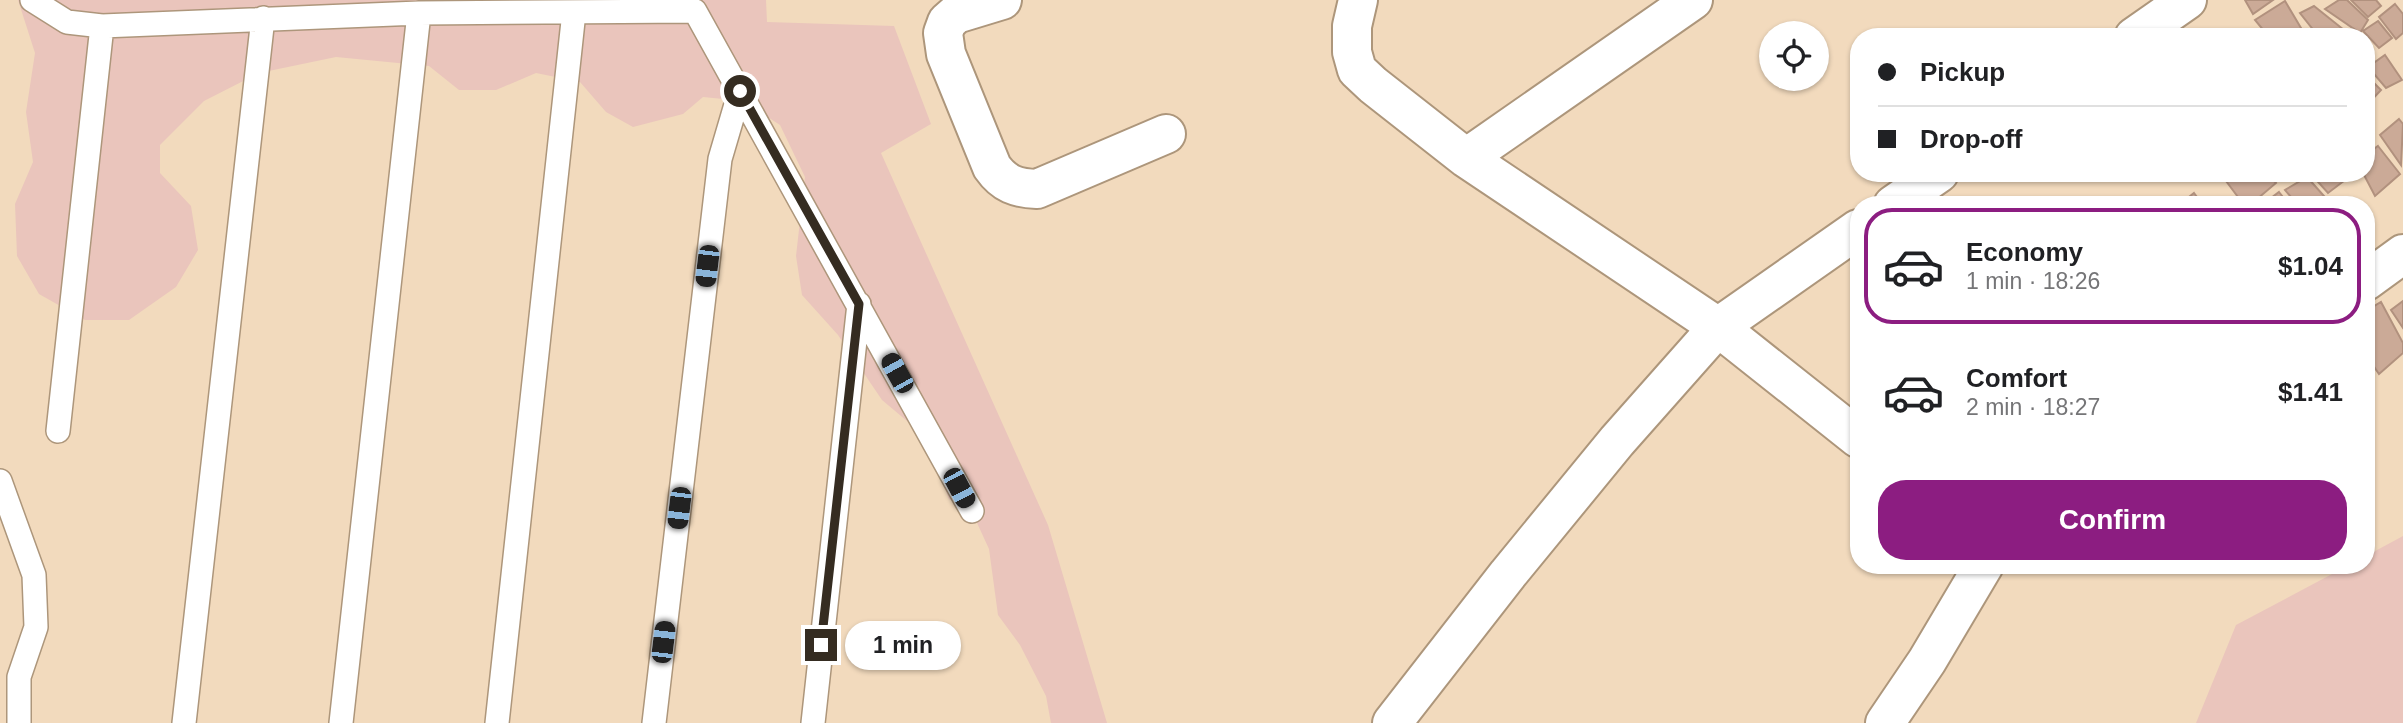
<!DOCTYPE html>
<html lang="en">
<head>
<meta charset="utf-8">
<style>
  body { margin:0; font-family:Helvetica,sans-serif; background:#f6f6f6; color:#202124; height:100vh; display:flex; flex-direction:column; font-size:26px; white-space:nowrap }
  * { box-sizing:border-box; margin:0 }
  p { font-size:23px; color:#757577 }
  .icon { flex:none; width:38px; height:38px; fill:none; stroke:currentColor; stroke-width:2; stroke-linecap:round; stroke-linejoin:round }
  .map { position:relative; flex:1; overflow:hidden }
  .details { position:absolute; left:1850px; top:196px; width:525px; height:378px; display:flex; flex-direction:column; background:#fff; border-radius:28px; box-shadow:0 2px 5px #0004 }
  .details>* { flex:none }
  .banner { position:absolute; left:1850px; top:28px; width:525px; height:154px; border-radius:28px; box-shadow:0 2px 5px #0004; display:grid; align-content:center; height:154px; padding:0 28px; background:#fff }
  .tools { position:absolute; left:1759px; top:21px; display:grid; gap:14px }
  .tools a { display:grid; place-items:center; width:70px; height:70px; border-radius:50%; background:#fff; box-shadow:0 2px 5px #0004; font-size:35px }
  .end { position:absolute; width:32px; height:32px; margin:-16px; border:9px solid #352c21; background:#fff; box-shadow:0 0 0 4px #fff }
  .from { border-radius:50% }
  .bubble { position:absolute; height:49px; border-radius:24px; background:#fff; box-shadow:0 2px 5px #0004; font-size:23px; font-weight:700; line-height:49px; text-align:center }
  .car { position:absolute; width:21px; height:42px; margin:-21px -10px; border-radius:9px; box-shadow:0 0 5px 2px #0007; background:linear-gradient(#222 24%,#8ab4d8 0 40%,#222 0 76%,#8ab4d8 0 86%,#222 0) }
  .banner b { display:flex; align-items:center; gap:24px; height:66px; font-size:26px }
  .banner b+b { border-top:2px solid #e0e0e0 }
  .banner i { width:18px; height:18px; background:#202124 }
  ul { padding:12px 0 0; list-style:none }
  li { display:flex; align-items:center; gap:21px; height:116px; margin:0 14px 10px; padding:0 14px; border:4px solid transparent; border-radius:28px }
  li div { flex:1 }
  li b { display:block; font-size:26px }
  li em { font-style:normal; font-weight:700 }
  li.current { border-color:#8c1d81 }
  li>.icon { width:63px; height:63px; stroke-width:1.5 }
  .primary-button { display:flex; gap:14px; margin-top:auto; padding:14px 28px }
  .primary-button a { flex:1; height:80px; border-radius:28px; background:#8c1d81; color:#fff; font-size:28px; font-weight:700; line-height:80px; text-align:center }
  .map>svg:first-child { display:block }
  .green { fill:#eac5bc }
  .building { fill:#cbaa97; stroke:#b1917e; stroke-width:2 }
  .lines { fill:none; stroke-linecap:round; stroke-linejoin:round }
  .lane-casing { stroke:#ad967b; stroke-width:26 }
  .street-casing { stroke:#ad967b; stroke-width:42 }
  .lane { stroke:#fff; stroke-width:23 }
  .street { stroke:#fff; stroke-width:38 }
  .route { stroke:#352c21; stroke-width:9 }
</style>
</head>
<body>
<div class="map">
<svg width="2403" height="723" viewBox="0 0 2403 723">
  <rect width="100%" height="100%" fill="#f2dabd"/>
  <path class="green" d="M18,0H766L767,22L894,26L931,124L881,153L1048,525L1107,723H1051L1046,696L1020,645L998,615L989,549L972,512L949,499L936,466L932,442L882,400L838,335L802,295L796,256L805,177L780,125L743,101L703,97L683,114L633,127L606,112L580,82L536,73L496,90H459L429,66L336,57L259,73L204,101L160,145V173L191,206L198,250L176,287L129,320H85L39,294L17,256L15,204L33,162L26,112L35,53Z
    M2403,536V723H2196L2236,625L2349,565H2366V556Z"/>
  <path class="building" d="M2245,0H2273L2253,14Z
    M2339,0H2347L2368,20L2360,33L2325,9Z
    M2351,0H2376L2381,6L2368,17Z
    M2285,1L2304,33L2299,37H2269L2255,20Z
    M2395,4L2403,14V33L2396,39L2379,17Z
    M2314,6L2344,30L2336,37H2319L2300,13Z
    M2378,21L2392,38L2379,48L2363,31Z
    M2385,55L2402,80L2386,88L2368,67Z
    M2366,75L2381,90L2366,106Z
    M2399,119L2403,124L2401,165L2380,135Z
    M2378,146L2400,174L2375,196L2363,173H2366V155Z
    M2228,173H2267L2276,183L2250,205H2244L2223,177Z
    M2310,173H2353V174L2328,193Z
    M2307,177L2332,205H2298L2285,190Z
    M2279,192L2289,205H2262Z
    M2194,193L2203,205H2179Z
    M2403,301V328L2391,310Z
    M2381,302L2403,343V353L2379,374L2366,355V311Z"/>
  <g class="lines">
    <defs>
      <path id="lane" d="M32,0L67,22L102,26L419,13L695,11L972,511
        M58,431L102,26
        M0,481L34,575L36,627L19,677V723
        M184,723L263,18
        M341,723L419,13
        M497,723L574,12
        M654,723L720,159L740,91
        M813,723L859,304"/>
      <path id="street" d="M1002,0L956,14L947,22L943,33L946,54L992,167C1004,184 1016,188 1037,189L1166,134
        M1358,0L1352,26V52L1357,70L1373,85L1466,158L1718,327L1858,438
        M2134,37L2187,0
        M1466,158L1693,0
        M1893,205L1939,173
        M2366,281L2403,254
        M1392,723L1508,574L1617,441L1718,327L1858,229
        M1885,723L1927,661L1984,565"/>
    </defs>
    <use href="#lane" class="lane-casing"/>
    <use href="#street" class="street-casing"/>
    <use href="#lane" class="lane"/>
    <use href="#street" class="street"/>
  </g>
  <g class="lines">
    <path class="route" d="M740,91L859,304L821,645"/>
  </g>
</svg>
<div class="tools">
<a><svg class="icon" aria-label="locate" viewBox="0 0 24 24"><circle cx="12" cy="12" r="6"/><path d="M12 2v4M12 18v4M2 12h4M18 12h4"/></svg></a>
</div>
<i class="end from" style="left:740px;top:91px"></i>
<i class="end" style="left:821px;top:645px"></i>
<div class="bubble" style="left:845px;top:621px;width:116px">1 min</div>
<i class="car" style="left:707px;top:266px;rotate:187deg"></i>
<i class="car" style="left:897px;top:373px;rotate:331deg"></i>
<i class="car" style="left:959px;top:488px;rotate:152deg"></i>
<i class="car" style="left:679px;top:508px;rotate:187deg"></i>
<i class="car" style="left:663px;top:642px;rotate:7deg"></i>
<div class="banner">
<b><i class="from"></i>Pickup</b>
<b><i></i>Drop-off</b>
</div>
<section class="details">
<ul>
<li class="current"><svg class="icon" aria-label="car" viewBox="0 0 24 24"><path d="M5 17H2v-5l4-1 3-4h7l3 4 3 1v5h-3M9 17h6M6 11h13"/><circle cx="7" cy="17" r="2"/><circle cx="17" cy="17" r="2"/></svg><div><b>Economy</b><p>1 min · 18:26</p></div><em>$1.04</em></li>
<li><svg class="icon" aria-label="car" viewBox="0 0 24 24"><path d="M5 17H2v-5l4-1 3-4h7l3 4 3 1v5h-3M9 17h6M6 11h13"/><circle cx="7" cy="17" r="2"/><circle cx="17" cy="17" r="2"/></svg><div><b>Comfort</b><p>2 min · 18:27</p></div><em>$1.41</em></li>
</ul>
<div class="primary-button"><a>Confirm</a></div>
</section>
</div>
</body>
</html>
